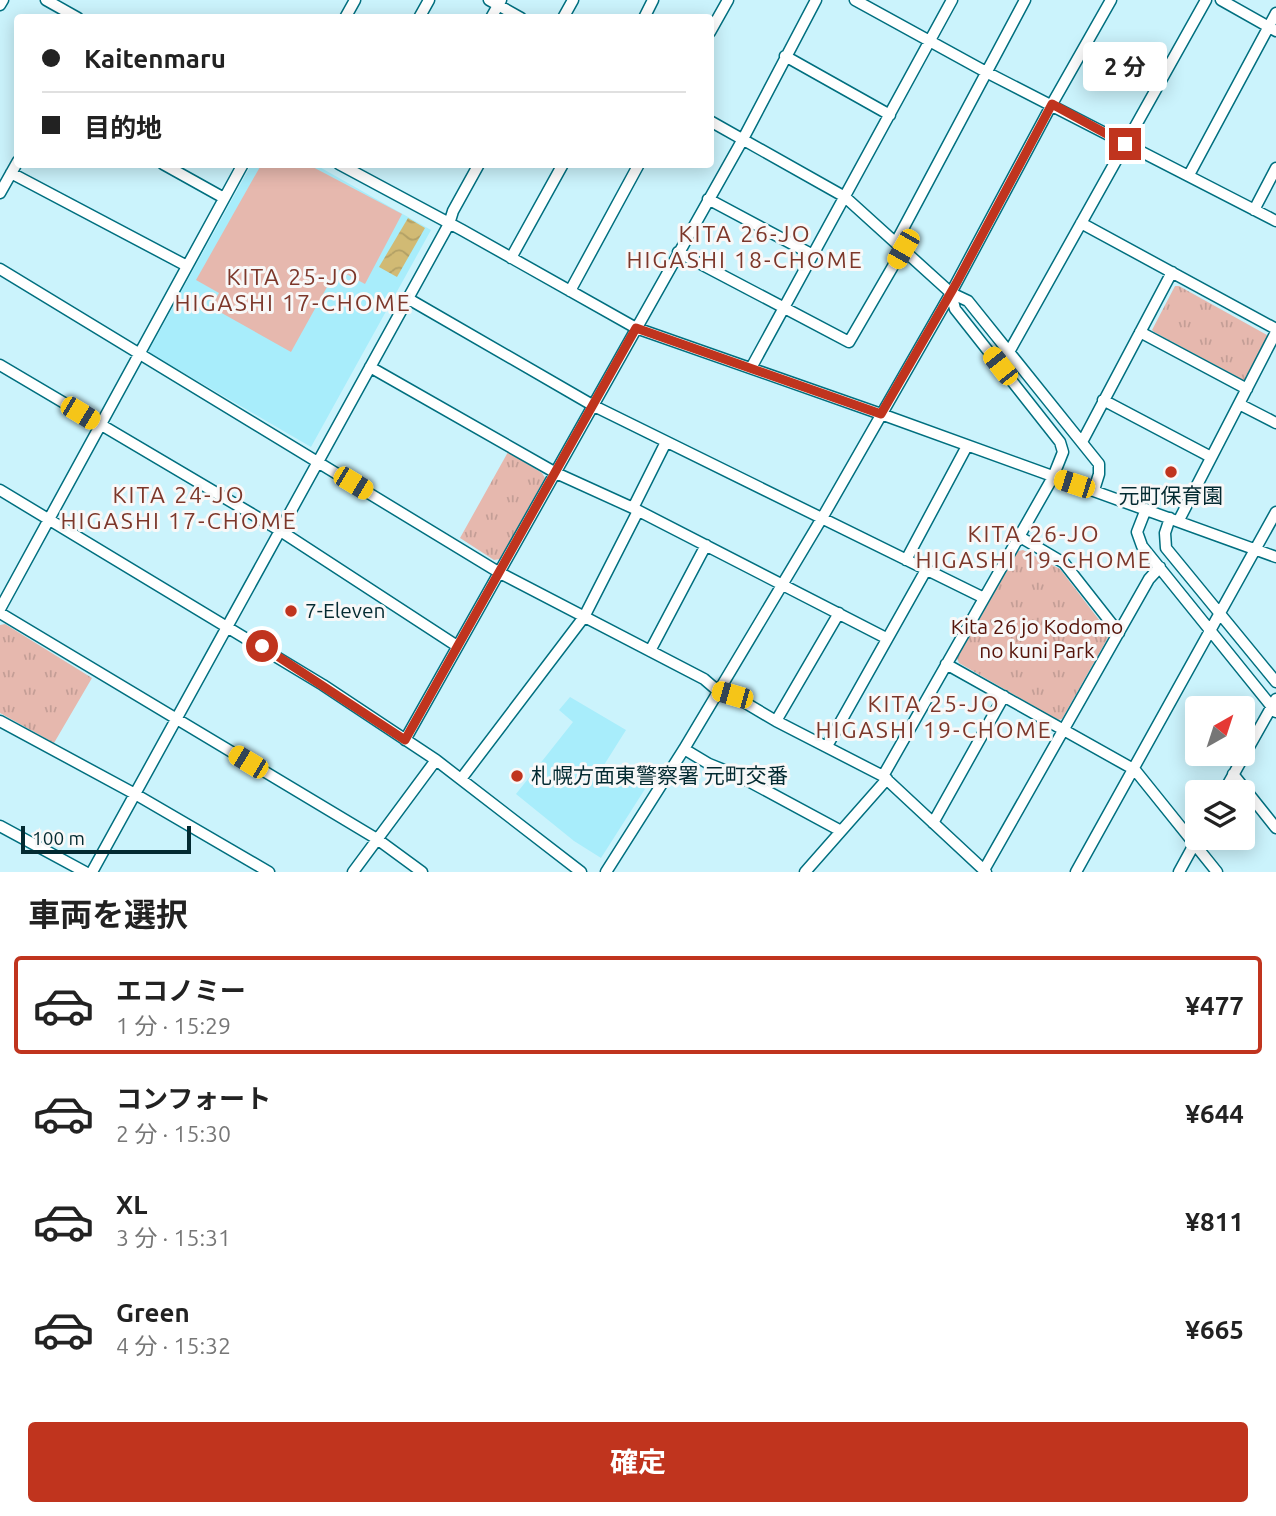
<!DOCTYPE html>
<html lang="ja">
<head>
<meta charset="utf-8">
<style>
  body { margin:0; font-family:Ubuntu,"Noto Sans JP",sans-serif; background:#f6f6f6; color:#222; height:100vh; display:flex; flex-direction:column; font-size:26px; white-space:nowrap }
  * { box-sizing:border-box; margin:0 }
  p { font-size:23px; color:#767676 }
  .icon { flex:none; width:38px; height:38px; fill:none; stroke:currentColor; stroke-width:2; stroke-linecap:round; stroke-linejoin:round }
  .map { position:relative; height:872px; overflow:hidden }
  .drawer { display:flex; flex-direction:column; background:#fff; flex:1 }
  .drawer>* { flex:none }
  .banner { position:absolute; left:14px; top:14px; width:700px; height:154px; border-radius:7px; box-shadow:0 4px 18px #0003; display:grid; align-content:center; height:154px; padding:0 28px; background:#fff }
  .needle { width:46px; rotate:39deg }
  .tools { position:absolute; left:1185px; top:696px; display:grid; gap:14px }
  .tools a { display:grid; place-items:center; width:70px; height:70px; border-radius:7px; background:#fff; box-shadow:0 4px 18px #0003; font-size:35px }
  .scale { position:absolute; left:21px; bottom:18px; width:170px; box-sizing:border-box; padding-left:7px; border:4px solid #032a31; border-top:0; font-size:19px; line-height:24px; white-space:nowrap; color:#032a31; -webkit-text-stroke:5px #f8f8f8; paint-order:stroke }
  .end { position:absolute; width:32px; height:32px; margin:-16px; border:9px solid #c0341e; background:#fff; box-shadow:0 0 0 4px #fff }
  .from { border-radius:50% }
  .bubble { position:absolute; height:49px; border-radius:7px; background:#fff; box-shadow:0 4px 18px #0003; font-size:23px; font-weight:700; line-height:49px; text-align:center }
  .car { position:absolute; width:21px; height:42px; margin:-21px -10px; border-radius:9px; box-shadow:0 0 5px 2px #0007; background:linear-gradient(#f5c518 24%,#345 0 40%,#f5c518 0 76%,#345 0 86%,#f5c518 0) }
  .banner b { display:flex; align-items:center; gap:24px; height:66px; font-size:26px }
  .banner b+b { border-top:2px solid #e0e0e0 }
  .banner i { width:18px; height:18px; background:#222 }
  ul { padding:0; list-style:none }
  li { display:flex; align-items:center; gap:21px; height:98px; margin:0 14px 10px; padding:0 14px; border:4px solid transparent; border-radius:7px }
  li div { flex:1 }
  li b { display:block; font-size:26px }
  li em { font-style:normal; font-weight:700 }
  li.on { border-color:#c0341e }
  li>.icon { width:63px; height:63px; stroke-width:1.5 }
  h2 { padding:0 28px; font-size:32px; line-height:84px }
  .button { display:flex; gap:14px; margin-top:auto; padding:14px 28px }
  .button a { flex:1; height:80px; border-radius:7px; background:#c0341e; color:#fff; font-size:28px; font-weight:700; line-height:80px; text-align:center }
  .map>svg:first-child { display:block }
  .built { fill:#a8edfb }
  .grass { fill:#e6b8ae }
  .park { fill:url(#park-tufts) }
  .water { fill:url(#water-waves) }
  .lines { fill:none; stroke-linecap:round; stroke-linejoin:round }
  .minor-casing { stroke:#006f7f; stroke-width:13 }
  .minor { stroke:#fff; stroke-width:10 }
  .route { stroke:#c0341e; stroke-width:9 }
  .poi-dot { fill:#c0341e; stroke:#f8f8f8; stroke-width:2.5 }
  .labels { text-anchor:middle; stroke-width:6; stroke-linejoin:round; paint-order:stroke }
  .poi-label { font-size:21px; fill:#032a31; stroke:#f8f8f8; text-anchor:start }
  .park-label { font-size:21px; fill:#551309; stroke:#f8f8f8 }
  .neighbourhood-label { font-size:23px; letter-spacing:2px; fill:#7c372a; stroke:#f8f8f8 }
</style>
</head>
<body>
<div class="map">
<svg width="1276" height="872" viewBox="0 0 1276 872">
  <defs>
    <pattern id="park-tufts" width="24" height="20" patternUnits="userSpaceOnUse" patternTransform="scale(1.75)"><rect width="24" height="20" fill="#e6b8ae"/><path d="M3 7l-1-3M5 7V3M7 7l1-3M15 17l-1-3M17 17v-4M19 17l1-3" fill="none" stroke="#c49e96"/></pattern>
    <pattern id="water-waves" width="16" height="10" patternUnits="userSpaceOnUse" patternTransform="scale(1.75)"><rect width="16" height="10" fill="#d1ba74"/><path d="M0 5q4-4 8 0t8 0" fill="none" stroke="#b2a065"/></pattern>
  </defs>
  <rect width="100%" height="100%" fill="#cbf3fc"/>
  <path class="built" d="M251,165H316L431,230L311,447L148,352Z
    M570,697L626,730L604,765L645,789L601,858L574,841L516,794L573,722L559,710Z"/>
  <path class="grass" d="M261,165H309L402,214L365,284L337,269L291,352L211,307L219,293L196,280Z"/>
  <path class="park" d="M1175,286H1179L1267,335L1268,339L1248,379L1243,380L1154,332L1152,330Z
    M508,452L542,473L545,478L500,559L494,560L460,538Z
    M1023,550L1060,569L1110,634L1062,719L1058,720L959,663L957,658L1018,551Z
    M5,624L92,678L54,743L0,713V625Z"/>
  <path class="water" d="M408,218L425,228L397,277L379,267Z"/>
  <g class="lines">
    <defs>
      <path id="minor" d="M46,0L78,18
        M489,0L521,18
        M855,0L986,72L1276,221
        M1221,0L1276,31
        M0,5L3,0
        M345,18L355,0
        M419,18L429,0
        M491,18L501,0
        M563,18L573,0
        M644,18L653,0
        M710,32L728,0
        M785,56L890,115
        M710,121L845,197L951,293L968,301L1099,464V474L1094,490
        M163,164L224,198
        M339,164L462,230L636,328L881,414L1276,557
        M11,173L187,266
        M1189,175L1276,13
        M0,193L18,161
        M708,199L813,255
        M1254,210L1276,168
        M1081,223L1276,329
        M896,242L1025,0
        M678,252L849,342L903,249
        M511,258L563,164
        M0,269L500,573L704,679L718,691L732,695L776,721L883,776L986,872
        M570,291L639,164
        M407,298L594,406L984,598
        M1140,332L1247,389
        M1009,352L1206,0
        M0,365L279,530L457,646
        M370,367L556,473L633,508L886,638
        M751,368L952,0
        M1103,400L1211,457
        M1239,404L1276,423
        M1082,442L1172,272
        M0,490L323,685L436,760L581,872
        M633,508L666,442
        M1146,509L1137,532L1142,546L1276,712
        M1170,518L1165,533L1166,548L1276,682
        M1179,520L1276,332
        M1020,537L1064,563L1119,633
        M906,560L967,446
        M0,609L243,164
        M0,613L377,839L422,872
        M650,651L706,545
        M946,664L1135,770L1217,872
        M0,721L135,794L269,872
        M776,721L839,613
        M405,740L743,139L816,0
        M827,746L926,570
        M684,749L709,764L739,776L841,831
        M1233,774L1276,828
        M883,776L1053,477L1063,452L1060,442L955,309L951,293
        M461,779L584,617L638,511
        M1223,793L1276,699
        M933,823L1004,696
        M0,826L85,872
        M984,870L1149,579L1160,567
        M92,872L449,224L453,211L479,164
        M353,872L436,760
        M606,872L684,749L825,513L951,293L1052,104L1111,0
        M805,872L887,779
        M1076,872L1276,512
        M1179,872L1196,841"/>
    </defs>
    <use href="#minor" class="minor-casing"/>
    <use href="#minor" class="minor"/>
  </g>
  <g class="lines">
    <path class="route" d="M262,646L405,740L636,328L881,414L957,282L1052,104L1125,144"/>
  </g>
  <g class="poi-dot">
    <circle cx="1171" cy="472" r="7"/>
    <circle cx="291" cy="611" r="7"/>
    <circle cx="517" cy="776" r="7"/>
  </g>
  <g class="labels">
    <g class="poi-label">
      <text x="1171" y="503" text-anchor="middle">元町保育園</text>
      <text x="305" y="618">7-Eleven</text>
      <text x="531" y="783">札幌方面東警察署 元町交番</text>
    </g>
    <g class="park-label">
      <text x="1037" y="634">Kita 26 jo Kodomo<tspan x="1037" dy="24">no kuni Park</tspan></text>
    </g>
    <g class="neighbourhood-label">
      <text x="745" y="242">KITA 26-JO<tspan x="745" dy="26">HIGASHI 18-CHOME</tspan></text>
      <text x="293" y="285">KITA 25-JO<tspan x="293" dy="26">HIGASHI 17-CHOME</tspan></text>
      <text x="179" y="503">KITA 24-JO<tspan x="179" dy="26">HIGASHI 17-CHOME</tspan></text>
      <text x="1034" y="542">KITA 26-JO<tspan x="1034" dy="26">HIGASHI 19-CHOME</tspan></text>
      <text x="934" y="712">KITA 25-JO<tspan x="934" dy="26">HIGASHI 19-CHOME</tspan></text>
    </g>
  </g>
</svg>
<div class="tools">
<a><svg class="needle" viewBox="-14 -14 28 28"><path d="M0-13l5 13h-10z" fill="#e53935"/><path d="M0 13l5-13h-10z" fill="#767676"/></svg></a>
<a><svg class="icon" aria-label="layers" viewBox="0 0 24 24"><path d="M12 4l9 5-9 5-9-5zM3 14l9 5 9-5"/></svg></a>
</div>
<div class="scale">100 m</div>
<i class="end from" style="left:262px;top:646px"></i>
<i class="end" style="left:1125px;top:144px"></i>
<div class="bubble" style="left:1083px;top:42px;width:84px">2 分</div>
<i class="car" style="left:903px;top:249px;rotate:210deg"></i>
<i class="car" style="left:1000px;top:366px;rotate:322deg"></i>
<i class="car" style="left:80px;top:413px;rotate:121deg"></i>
<i class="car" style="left:353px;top:483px;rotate:121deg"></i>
<i class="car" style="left:1074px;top:484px;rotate:288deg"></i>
<i class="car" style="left:732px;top:695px;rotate:286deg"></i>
<i class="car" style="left:248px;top:762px;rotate:301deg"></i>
<div class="banner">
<b><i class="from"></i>Kaitenmaru</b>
<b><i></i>目的地</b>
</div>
</div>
<section class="drawer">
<h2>車両を選択</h2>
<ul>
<li class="on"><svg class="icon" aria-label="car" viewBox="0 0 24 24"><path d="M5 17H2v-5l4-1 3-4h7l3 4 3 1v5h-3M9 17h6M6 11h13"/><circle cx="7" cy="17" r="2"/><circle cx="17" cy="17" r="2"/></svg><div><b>エコノミー</b><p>1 分 · 15:29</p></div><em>¥477</em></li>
<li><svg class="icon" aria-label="car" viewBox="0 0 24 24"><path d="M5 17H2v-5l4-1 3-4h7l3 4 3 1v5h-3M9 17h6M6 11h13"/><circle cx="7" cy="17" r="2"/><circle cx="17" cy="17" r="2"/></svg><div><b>コンフォート</b><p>2 分 · 15:30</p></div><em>¥644</em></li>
<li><svg class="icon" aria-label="car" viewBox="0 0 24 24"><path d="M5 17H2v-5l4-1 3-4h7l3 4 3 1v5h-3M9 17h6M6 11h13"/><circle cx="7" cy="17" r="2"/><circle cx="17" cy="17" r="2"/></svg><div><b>XL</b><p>3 分 · 15:31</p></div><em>¥811</em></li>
<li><svg class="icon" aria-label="car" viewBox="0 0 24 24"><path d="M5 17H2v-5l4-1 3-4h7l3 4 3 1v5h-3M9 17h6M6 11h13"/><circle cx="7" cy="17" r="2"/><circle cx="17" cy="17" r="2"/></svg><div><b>Green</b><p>4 分 · 15:32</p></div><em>¥665</em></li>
</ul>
<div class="button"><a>確定</a></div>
</section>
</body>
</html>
